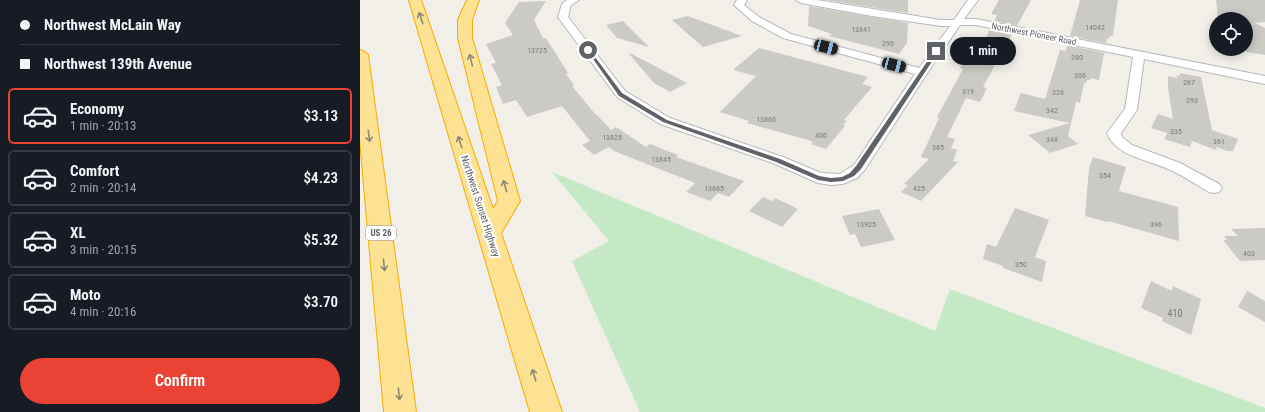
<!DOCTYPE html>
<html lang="en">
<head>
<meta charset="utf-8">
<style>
  body { margin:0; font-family:"Roboto Condensed",sans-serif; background:#20242c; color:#f1f3f6; height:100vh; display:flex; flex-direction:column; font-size:15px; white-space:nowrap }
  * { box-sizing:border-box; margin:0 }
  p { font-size:13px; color:#9ea1a6 }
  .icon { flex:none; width:22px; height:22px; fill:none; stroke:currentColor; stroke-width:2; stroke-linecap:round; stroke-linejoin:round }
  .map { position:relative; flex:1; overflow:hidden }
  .drawer { display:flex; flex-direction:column; background:#171b24; width:360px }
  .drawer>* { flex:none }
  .guide { display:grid; align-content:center; height:88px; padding:0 20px; background:#171b24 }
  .tools { position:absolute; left:849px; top:12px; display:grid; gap:8px }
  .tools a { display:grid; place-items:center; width:44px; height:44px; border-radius:50%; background:#171b24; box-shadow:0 2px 10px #0003; font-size:20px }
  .end { position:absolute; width:18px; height:18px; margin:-9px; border:5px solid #5f6368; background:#fff; box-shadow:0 0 0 2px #fff }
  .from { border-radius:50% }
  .bubble { position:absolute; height:28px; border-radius:14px; background:#171b24; box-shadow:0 2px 10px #0003; font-size:13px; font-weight:600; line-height:28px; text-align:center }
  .car { position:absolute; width:12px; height:24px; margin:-12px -6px; border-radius:5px; box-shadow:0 0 3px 1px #0007; background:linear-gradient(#222 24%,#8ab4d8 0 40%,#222 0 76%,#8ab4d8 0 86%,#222 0) }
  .guide b { display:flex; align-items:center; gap:14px; height:38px; font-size:15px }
  .guide b+b { border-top:1px solid #363941 }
  .guide i { width:10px; height:10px; background:#f1f3f6 }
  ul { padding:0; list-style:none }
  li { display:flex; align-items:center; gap:12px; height:56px; margin:0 8px 6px; padding:0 12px; border:2px solid #363941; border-radius:6px }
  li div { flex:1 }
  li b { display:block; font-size:15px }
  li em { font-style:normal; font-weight:600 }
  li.selected { border-color:#ea4335 }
  li>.icon { width:36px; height:36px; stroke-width:1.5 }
  .cta { display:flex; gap:8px; margin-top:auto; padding:8px 20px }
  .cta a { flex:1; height:46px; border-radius:24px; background:#ea4335; color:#fff; font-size:16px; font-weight:600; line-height:46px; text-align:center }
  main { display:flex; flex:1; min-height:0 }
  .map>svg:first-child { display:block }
  .green { fill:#c5e8c5 }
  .building { fill:#cccac5 }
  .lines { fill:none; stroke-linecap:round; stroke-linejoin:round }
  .street-casing { stroke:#b5b8bc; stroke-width:2 }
  .highway-casing { stroke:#f9ab00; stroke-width:2 }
  .street { fill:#fff; fill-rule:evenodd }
  .highway { fill:#fde293; fill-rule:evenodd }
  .oneway { stroke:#8e8975 }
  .route { fill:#5f6368 }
  .labels { text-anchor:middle; stroke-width:4; stroke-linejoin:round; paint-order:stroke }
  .number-label { font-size:8px; fill:#7a7d7f }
  .far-street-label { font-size:9px; fill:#5f6368; stroke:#fff }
  .shield { fill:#fff; stroke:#8f9295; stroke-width:1 }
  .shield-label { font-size:9px; font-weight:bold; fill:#5f6368 }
  .street-label { font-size:10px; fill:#5f6368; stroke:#fff }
  .near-number-label { font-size:10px; fill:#7a7d7f }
</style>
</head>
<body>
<main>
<section class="drawer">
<div class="guide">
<b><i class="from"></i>Northwest McLain Way</b>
<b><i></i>Northwest 139th Avenue</b>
</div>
<ul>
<li class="selected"><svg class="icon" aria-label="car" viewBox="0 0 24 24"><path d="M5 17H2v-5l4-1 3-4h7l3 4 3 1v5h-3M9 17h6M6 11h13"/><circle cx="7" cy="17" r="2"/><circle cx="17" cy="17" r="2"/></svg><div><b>Economy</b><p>1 min · 20:13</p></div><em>$3.13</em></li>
<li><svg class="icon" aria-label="car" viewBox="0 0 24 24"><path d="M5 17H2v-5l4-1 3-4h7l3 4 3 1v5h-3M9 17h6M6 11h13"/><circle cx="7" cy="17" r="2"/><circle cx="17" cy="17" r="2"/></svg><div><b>Comfort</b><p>2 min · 20:14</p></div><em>$4.23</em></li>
<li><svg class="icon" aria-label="car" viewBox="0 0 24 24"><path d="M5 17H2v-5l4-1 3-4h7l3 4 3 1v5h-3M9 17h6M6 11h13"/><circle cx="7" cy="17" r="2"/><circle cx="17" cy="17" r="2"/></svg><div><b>XL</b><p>3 min · 20:15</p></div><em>$5.32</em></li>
<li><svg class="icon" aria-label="car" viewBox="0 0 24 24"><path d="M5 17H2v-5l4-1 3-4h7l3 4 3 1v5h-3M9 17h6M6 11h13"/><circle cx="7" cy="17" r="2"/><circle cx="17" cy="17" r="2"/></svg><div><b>Moto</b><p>4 min · 20:16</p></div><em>$3.70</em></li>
</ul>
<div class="cta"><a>Confirm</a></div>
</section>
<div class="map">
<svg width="905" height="412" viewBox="0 0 905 412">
  <rect width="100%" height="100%" fill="#f1efe8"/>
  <path class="green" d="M192,172L575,331L590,289L905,408V412H280L212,261L249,241Z"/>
  <path class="building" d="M466,0H548V13Z
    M639,0H671L657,26L634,21L637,15L631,14Z
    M720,0H758L753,36H750L749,39L747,38L746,43L710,36Z
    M856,0H905V22L895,23L905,28V55L886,52V19H858Z
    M186,1L174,20L183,38H186L208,73L206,74L214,85L212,86L236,115H237L251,130L256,127L286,147L290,144L318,155L316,157L384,181L369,197L358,193L350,201L326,192L335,183L254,151L249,147L234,155L222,145L230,141L202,106L167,117L156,100L143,104L136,87L142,85L131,64L136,63L126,44L153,35L145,23L159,2Z
    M449,6L548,23L547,43L539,54L469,36L472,34L448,26Z
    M328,16L382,36L343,47L312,20Z
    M263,21L289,47L257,38L246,25Z
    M630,29L652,34L623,87L627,88L620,102L606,98L587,137L595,139L591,148L597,150L593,161L598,162L561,201L541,192L548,185L544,184L569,159L561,157L579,118L577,117L603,69L600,68L615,44L622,46Z
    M707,45L744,53L739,80L730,78V80H727L726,83H724L720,103L716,102L708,136L718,144L690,153L668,135L710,123L654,111L661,93L685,99L700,50L706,51Z
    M399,48L508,77L502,84L512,87L484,120L487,121L483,125L485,126L466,149L451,144L453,142L448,140L387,123L389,121L360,112L396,76L373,70Z
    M270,53L327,83L310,92L294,83L269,54Z
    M820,73L841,77L852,130L878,139L873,151H867L857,147L856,150L832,141L830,147L804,139L807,133L791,128L798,114L813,119L808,88V76L817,78V75L820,76Z
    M733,157L766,167L759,191L818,207L819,241L748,221V222L725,216L729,168Z
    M403,197L412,201L415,198L438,209L422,227L389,211Z
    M655,208L689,220L675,257L686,261L682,282L643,268V266L623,259L627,244L636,247Z
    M519,209L535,240L501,247L495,234L490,235L482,216Z
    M905,228V260L880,261L863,240H867L864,236H878L871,229Z
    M791,281L812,291L813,286L841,299L831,335L802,321L803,318L781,308Z
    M887,291L905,301V322L878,307Z"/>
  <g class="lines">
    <defs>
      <path id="street" d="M207,0H219L211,5L208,17L265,91L310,118L423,157L461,173L480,174L494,165L555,74L423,38L392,21L374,5L377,0H387L384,5L399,17L431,34L559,68L590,26H581L512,16L441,3L436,0H457L581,20H594L608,0H618L604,19H616L905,76V84L784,59L777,110L761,133L762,137L772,145L820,163L859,184L862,188L859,192L854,193L849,192C835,184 822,175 808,169C789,160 755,156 747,133L765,109L773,57L616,25H600L568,72L504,171L497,178L483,184L471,185L458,183L413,163L300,124L257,97L198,17L202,4Z"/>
      <path id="highway" d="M49,0H61L133,209L138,201L98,38V20L107,0H119L112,20V38L160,201L141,233L202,412H170Z
        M0,50L5,52L8,55L56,412H24L0,140Z"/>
    </defs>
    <use href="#street" class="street-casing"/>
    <use href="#highway" class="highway-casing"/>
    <use href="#street" class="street"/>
    <use href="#highway" class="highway"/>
  </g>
  <defs><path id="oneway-shaft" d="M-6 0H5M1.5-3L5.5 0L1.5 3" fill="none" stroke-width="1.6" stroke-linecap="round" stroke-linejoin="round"/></defs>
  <g class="oneway">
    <use href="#oneway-shaft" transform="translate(61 18) rotate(-108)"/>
    <use href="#oneway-shaft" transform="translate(111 60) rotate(-103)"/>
    <use href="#oneway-shaft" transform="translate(9 136) rotate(83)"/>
    <use href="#oneway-shaft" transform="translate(100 142) rotate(-108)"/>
    <use href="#oneway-shaft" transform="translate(145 186) rotate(-105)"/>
    <use href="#oneway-shaft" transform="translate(24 265) rotate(84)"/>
    <use href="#oneway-shaft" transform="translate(174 375) rotate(-107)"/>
    <use href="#oneway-shaft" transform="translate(39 394) rotate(84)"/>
  </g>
  <path class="route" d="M226,49H229L262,93L307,120L420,159L459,176L471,178L482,177L490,173L496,166L575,50L579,51L501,169L494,176L483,181L471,182L458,180L416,162L303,122L259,96Z"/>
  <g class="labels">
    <g class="number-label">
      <text x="735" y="30">14042</text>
      <text x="501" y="32">13841</text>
      <text x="528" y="46">290</text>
      <text x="177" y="53">13725</text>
      <text x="717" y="60">280</text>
      <text x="720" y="78">306</text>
      <text x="829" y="85">267</text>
      <text x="608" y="94">319</text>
      <text x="698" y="95">328</text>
      <text x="832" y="103">293</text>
      <text x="692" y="113">342</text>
      <text x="406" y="122">13860</text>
      <text x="816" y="134">335</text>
      <text x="461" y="138">400</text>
      <text x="252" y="140">13825</text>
      <text x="692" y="142">348</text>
      <text x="859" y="144">361</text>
      <text x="578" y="150">385</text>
      <text x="301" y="162">13845</text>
      <text x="745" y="178">354</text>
      <text x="354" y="191">13865</text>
      <text x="559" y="191">425</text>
      <text x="506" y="227">13925</text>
      <text x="796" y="227">396</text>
      <text x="889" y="256">403</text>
      <text x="661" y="267">350</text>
    </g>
    <g class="far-street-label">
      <text transform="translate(674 34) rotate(11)" y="3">Northwest Pioneer Road</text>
    </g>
    <rect class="shield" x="6" y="226" width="30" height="14" rx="3"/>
    <g class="shield-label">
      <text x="21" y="236">US 26</text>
    </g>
    <g class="street-label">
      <text transform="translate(121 206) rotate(72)" y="4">Northwest Sunset Highway</text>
    </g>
    <g class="near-number-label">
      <text x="815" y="317">410</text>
    </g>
  </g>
</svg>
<div class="tools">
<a><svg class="icon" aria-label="locate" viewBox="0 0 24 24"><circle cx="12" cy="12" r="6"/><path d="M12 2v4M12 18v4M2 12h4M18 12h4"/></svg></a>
</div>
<i class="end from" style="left:228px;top:50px"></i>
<i class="end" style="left:576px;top:51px"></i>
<div class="bubble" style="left:590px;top:37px;width:66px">1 min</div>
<i class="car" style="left:466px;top:47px;rotate:105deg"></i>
<i class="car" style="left:534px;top:65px;rotate:105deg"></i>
</div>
</main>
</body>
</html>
